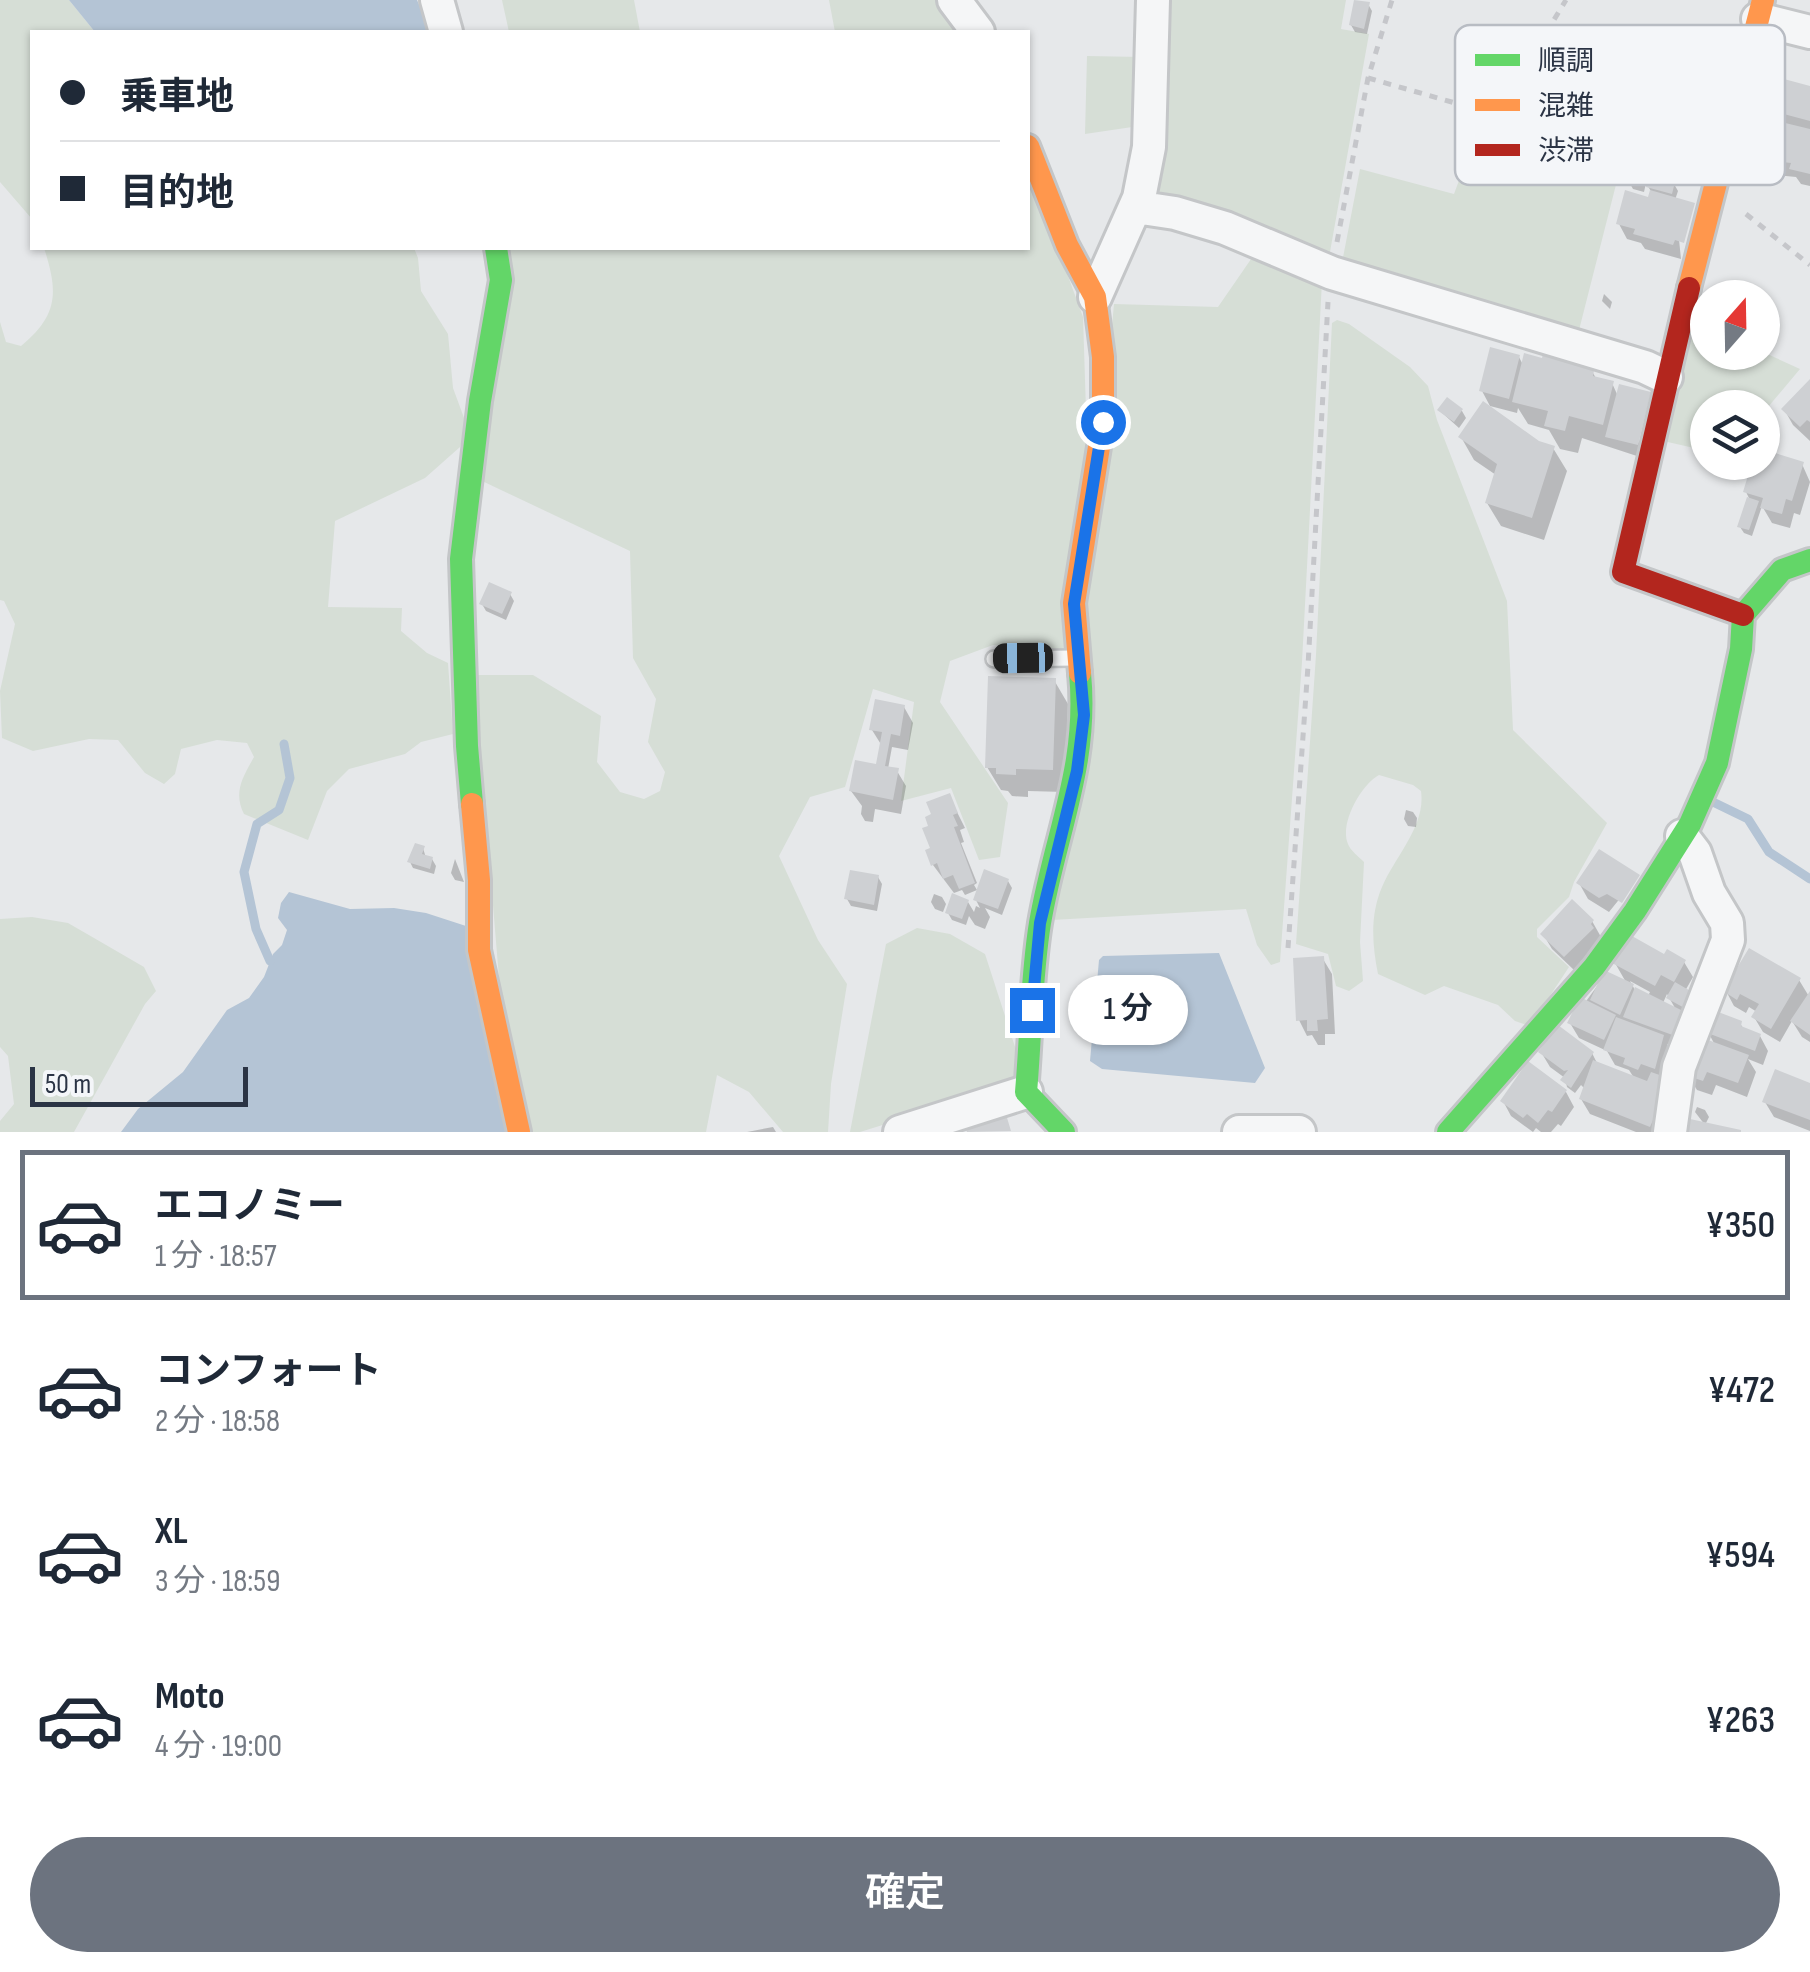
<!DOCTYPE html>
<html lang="ja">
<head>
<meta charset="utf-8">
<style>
  body { margin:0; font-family:"Sofia Sans Condensed","Noto Sans JP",sans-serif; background:#f6f6f7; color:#1f2937; height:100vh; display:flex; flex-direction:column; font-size:38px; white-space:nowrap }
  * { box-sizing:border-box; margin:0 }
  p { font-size:32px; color:#747a83 }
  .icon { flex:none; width:55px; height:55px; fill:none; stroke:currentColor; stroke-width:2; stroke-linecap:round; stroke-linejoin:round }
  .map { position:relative; height:1132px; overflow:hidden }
  .details { display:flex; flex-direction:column; background:#fff; flex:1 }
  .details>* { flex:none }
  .guide { position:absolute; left:30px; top:30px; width:1000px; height:220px; border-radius:0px; box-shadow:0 2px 8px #0004; display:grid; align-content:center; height:220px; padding:0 30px; background:#fff }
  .needle { width:65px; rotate:20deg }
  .tools { position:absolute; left:1690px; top:280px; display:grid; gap:20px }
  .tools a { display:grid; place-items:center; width:90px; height:90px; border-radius:50%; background:#fff; box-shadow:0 2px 8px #0004; font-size:50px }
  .scale { position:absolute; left:30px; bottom:25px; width:218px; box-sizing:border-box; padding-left:10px; border:5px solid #2b3445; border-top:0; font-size:28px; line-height:35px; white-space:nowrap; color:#2b3445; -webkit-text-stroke:8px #f4f6f9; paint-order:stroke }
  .end { position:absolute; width:45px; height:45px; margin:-22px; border:12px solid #1a73e8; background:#fff; box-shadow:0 0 0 5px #fff }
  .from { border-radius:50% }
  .bubble { position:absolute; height:70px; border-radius:35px; background:#fff; box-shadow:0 2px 8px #0004; font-size:32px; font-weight:600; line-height:70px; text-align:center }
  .car { position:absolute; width:30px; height:60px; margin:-30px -15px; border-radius:12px; box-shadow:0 0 8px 2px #0007; background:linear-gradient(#222 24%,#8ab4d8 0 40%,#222 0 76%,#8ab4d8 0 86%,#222 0) }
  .guide b { display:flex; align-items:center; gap:35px; height:95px; font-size:38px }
  .guide b+b { border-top:2px solid #e0e1e3 }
  .guide i { width:25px; height:25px; background:#1f2937 }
  ul { padding:18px 0 0; list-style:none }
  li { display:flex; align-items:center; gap:30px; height:150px; margin:0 20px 15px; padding:0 10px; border:5px solid transparent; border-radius:0px }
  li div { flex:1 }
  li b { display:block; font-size:38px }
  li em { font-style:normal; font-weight:600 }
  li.active { border-color:#6c737f }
  li>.icon { width:90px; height:90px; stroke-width:1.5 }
  .button { display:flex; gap:20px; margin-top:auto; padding:20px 30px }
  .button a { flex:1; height:115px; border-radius:60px; background:#6c737f; color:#fff; font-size:40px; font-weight:600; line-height:115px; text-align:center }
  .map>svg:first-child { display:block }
  .green { fill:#d6ded6 }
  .water { fill:#b4c4d5 }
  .shadow { fill:#0003; fill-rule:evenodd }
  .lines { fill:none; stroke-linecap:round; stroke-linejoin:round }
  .stream { stroke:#b4c4d5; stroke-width:9 }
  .building { fill:#ced0d3 }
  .lane-casing { stroke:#c4c6c8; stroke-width:20 }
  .street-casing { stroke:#c4c6c8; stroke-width:38 }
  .fast-casing { stroke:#c4c6c8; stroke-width:28 }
  .slow-casing { stroke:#c4c6c8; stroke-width:28 }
  .jam-casing { stroke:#c4c6c8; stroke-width:28 }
  .path { stroke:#c5c6ca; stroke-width:5; stroke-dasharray:8 8; stroke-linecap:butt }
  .lane { stroke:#f5f6f7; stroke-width:15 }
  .street { stroke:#f5f6f7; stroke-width:32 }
  .fast { stroke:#63d668; stroke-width:22 }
  .slow { stroke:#ff974d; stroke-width:22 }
  .jam { stroke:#b3261e; stroke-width:22 }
  .route { stroke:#1a73e8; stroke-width:12 }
  .key { fill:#f4f6f9; stroke:#b8bcc3; stroke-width:2.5 }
  .key-label { font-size:28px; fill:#2b3445 }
</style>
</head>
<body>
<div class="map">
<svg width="1810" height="1132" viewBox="0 0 1810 1132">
  <rect width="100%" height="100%" fill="#e6e8ea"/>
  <path class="green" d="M0,0H69L95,32H32V219L0,182Z
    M502,0H634L640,32H509Z
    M829,0H944L970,32H835Z
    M1170,0H1346L1341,29L1369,34L1328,263L1151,203L1164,120Z
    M1087,56L1142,57L1139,126L1085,134Z
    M1481,121L1622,161L1577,338L1341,268L1360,169L1454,194Z
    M1028,167L1083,317L1087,442L1066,650L993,645L950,661L940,702L1008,803L1000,857L979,860L951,788L901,801L914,702L873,689L845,787L810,797L779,856L818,940L847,984L831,1084L828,1132H783L749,1092L717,1075L706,1132H526L500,990L474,675H533L601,716L597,762L620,792L644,799L660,791L665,772L648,742L656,699L633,658L630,551L480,480L504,248H1028Z
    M44,248H414L418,258L421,291L448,334L453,388L467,426L460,447L425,478L335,521L328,607L402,608L401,631L427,653L448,663L453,734L421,742L405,754L349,769L327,791L308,840L244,814C233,792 243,777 254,757L247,743L217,740L181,749L175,774L164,784L145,773L118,740L89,739L33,751L2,738L0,691L15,624L4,601L0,600V322L6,342L21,346C59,315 58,291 44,248Z
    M1258,249L1322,281L1302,662L1280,962L1271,965L1257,945L1246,909L1052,920L1087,602L1114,304L1218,307Z
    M1689,318L1707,327L1708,352H1763L1800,369L1763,413L1762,408H1708L1707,451L1659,440Z
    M1337,320L1349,324L1410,367L1428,386L1437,420L1507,601L1513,730L1607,823L1574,882L1569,897L1537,929V937L1569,967L1530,1026L1515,1021L1498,1005L1444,986L1425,995L1378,974C1372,944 1370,915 1382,887C1395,856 1426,826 1421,791L1413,785L1379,775C1362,784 1339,823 1348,844C1350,850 1359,857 1364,862L1360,942L1363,981L1349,991L1336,986L1328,954L1296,944L1316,655L1332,323Z
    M32,917L68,923L94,938L144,967L156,991L145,1004L74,1132H0V1121L14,1104L8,1056L0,1047V919Z
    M917,928L950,934L985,954L1017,1053L1012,1085L860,1132H850L886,944Z"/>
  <path class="water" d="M69,0H417L431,32H95Z
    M289,892L350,909L394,908L426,913L466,926L511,1132H121L138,1109L183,1072L227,1010L249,998L264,977L273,954L282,945L287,930L278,918L281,903Z
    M1219,953L1265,1068L1255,1083L1102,1069L1090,1061L1099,960L1103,956Z"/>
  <path class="shadow" d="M1368,4L1372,11L1367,34L1355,32L1351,25Z
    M1810,86V186L1801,184L1796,177L1775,175L1772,170L1760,167L1752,149L1743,141L1787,126L1778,111Z
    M1632,173L1643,176L1649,186L1674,184L1678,191L1675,200L1681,259L1645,249L1641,243L1627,239L1619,224L1650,200L1652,193L1646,183L1644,192L1633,189L1629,182Z
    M1604,294L1612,302L1610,309L1602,301Z
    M1519,357L1523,365L1574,359L1580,370L1593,373L1597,380L1612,383L1646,459L1582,438L1578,453L1560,449L1549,430L1528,424L1518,408L1517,413L1490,406L1482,391Z
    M1810,383V441L1793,425L1784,409Z
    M1440,411H1462L1466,418L1459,428Z
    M1461,437L1538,443L1553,448L1567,471L1544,540L1501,526L1487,503L1496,475L1474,460Z
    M1802,464L1810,482L1800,515L1794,513L1790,528L1772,523L1762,506L1752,536L1744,533L1740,527L1749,498L1746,492Z
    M510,594L514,601L506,620L486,611L482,604Z
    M1054,680L1068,704L1065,792L1028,791V797L1012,796L1008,791L1001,790L987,767Z
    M904,707L913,723L908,750L892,747L888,769L897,771L906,786L901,814L875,809L873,822L865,821L861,814L862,806L851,791L882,768V746L872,730Z
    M949,796L965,828L960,830L964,842L961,843L977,883L974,885L977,890L965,895L962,890L954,893L933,865L932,827L935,815Z
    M1406,810L1413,812L1417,818L1416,827L1408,826L1404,819Z
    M423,848L426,858L432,859L436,866L434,874L413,868L410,862Z
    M455,859L464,882L455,880L451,873Z
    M1638,876L1609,912L1588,899L1579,883Z
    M878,877L882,884L877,911L851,906L847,899Z
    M1008,881L1012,888L1002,915L985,908L990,917L985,929L975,925L969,916L966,925L952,920L948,913L968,902L974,912L976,906L980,908L976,900Z
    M934,894L942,897L946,904L943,912L935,909L931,902Z
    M1592,921L1601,937L1574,970L1552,949L1543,934Z
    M1664,957L1684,962L1693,977L1685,991L1694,1017L1683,1010L1689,1022L1675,1047L1667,1044L1672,1053L1663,1132H1636L1590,1114L1581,1099L1585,1089L1581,1085L1575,1093L1567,1087L1565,1078L1550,1067L1541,1052L1592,1053L1598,1065L1634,1078L1629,1070L1615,1065L1607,1051L1579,1038L1570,1023L1606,974L1627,984L1615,963ZM1630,981L1650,992L1648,996L1635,990ZM1667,994L1675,1008L1663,1003Z
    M1323,959L1332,974L1335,1034H1325V1045H1318L1312,1035L1307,1036L1299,1020Z
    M1799,980L1810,998V1042L1802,1037L1792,1021L1780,1042L1763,1032L1754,1017L1757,1012L1749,1007L1746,1013L1734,1006L1726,991Z
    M1740,1023L1744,1030L1760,1036L1768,1051L1763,1065L1748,1059L1756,1072L1747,1097L1716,1085L1712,1095L1697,1090L1688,1075L1715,1045L1708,1032Z
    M1810,1085V1131L1774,1117L1765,1102Z
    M1566,1092L1574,1107L1561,1126L1558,1124L1551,1132H1541L1536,1128L1533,1132L1511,1116L1503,1101Z
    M1697,1107L1705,1110L1709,1117L1705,1125L1695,1112Z
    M773,1127L776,1132H747Z"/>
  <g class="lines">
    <path class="stream" d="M1715,803L1748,819L1769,852L1810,879
      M270,961L256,929L244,872L257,824L279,810L290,778L284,744"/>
  </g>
  <path class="building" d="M1354,0L1370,2L1364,29L1349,25Z
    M1784,79L1810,86V121L1776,112Z
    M1757,116L1810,129V174L1789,169L1791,163L1764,160V156L1748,152L1750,144L1741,141L1746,118L1756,121Z
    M1649,175L1675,182L1672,194L1646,187Z
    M1625,190L1648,197L1650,190L1695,203L1684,243L1675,240L1673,245L1633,234L1635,229L1616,224Z
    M1490,347L1520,355L1509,399L1479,391Z
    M1544,349L1576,357L1574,365L1594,370L1593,376L1614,381L1603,425L1569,416L1565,431L1544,426L1548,411L1512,402L1524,353L1542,358Z
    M1810,379V422L1807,420L1800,427L1781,409Z
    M1619,384L1651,392L1638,445L1605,437Z
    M1447,397L1463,409L1454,422L1437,410Z
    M1483,401L1539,441L1555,446L1532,518L1485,503L1497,464L1458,437Z
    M1762,449L1804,462L1792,501L1786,499L1782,514L1760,508L1763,498L1743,492L1752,462H1762Z
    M1747,497L1759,501L1749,530L1737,527Z
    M489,582L512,592L502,614L479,604Z
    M988,676L1056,678L1053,770L1016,769V775L996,774V768H985Z
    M875,699L905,705L900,736L891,734L885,766L899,768L893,800L849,791L855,760L876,764L882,732L869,730Z
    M950,793L958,813L953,815L958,826L954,827L975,883L959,889L953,875L943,879L937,863L931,866L925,850L930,848L922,828L928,826L925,817L931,814L926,802Z
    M415,843L425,846L422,854L433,857L430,869L407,862Z
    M1599,849L1640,875L1622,903L1607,894L1599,898L1576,883Z
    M984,869L1009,879L998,909L973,900Z
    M850,870L879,875L874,905L844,899Z
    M952,893L969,900L962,919L945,913Z
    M1572,899L1594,920L1591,924L1594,928L1564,957L1540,934Z
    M1632,936L1664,954L1667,949L1686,960L1674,982L1661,975L1655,986L1612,963Z
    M1749,948L1801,978L1771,1029L1751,1017L1759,1004L1740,994L1737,1000L1723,991Z
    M1324,956L1328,1019L1317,1020L1318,1031H1307V1020L1296,1021L1293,958Z
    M1604,970L1634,984L1620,1015L1590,1000Z
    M1675,982L1699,996L1690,1011L1666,998Z
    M1635,987L1687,1013L1678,1037L1623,1017Z
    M1810,991V1035L1790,1021Z
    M1580,997L1616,1015L1604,1040L1567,1023Z
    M1713,1010L1742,1021L1741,1026L1761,1034L1755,1051L1705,1032Z
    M1616,1017L1664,1035L1655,1069L1641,1064L1638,1070L1623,1064L1625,1058L1603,1050Z
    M1558,1025L1594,1052L1571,1088L1560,1080L1568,1070L1564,1071L1538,1052Z
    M1700,1037L1749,1055L1738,1083L1707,1072L1703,1081L1685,1075Z
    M1593,1060L1647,1081L1651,1072L1671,1079L1650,1127L1579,1099Z
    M1528,1061L1567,1090L1552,1112L1548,1110L1538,1123L1527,1114L1523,1118L1500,1101Z
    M1775,1069L1810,1083V1120L1762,1102Z
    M1005,1111L1011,1131L967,1132L964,1123Z
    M1690,1119L1741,1130V1132H1687Z"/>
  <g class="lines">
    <defs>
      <path id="lane" d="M994,659L1075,658"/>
      <path id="street" d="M437,0L446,32
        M954,0L978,32
        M1758,19L1810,32
        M1135,207L1175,213L1225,228L1332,273L1645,367L1666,377
        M1095,297L1139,198L1149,147L1153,0
        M900,1132L1026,1092
        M1239,1132H1299
        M1670,1132L1679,1067L1728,940L1727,923L1709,893L1695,853L1682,836"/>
      <path id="fast" d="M472,804L467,746L461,559L480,401L501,280L496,248
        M1064,1132L1026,1092C1031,1036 1031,978 1040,923C1055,834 1089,766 1080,673
        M1448,1132L1594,967L1635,911L1690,824L1717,763L1741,649L1743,615L1782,570L1810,560"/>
      <path id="slow" d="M1028,146L1067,245L1095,297L1103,357V422L1074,603L1080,673
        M1689,288L1763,0
        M472,804L479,880V950L519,1132"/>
      <path id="jam" d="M1689,288L1623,572L1743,615"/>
    </defs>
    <use href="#lane" class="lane-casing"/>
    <use href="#street" class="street-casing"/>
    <use href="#fast" class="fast-casing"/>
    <use href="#slow" class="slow-casing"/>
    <use href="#jam" class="jam-casing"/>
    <path class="path" d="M1368,78L1682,168
      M1496,115L1566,0
      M1746,214L1810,265
      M1337,242L1368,78L1392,0
      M1288,948L1308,666L1328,302"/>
    <use href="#lane" class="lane"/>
    <use href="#street" class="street"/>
    <use href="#fast" class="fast"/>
    <use href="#slow" class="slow"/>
    <use href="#jam" class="jam"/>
  </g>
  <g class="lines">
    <path class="route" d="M1032,1010L1040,923L1077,771L1084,715L1074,604L1103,422"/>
  </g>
  <rect x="1455" y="25" width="330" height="160" rx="15" class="key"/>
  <rect x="1475" y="54" width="45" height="12" fill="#63d668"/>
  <rect x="1475" y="99" width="45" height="12" fill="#ff974d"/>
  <rect x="1475" y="144" width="45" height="12" fill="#b3261e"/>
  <g class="key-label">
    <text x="1538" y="70">順調</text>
    <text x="1538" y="115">混雑</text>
    <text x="1538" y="160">渋滞</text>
  </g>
</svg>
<div class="tools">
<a><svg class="needle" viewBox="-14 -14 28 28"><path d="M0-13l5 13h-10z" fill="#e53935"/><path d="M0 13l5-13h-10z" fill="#747a83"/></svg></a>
<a><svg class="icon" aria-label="layers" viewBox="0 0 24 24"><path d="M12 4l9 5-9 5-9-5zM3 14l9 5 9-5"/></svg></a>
</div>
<div class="scale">50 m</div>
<i class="end from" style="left:1103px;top:422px"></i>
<i class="end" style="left:1032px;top:1010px"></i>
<div class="bubble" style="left:1068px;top:975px;width:120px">1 分</div>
<i class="car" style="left:1023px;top:658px;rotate:269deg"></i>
<div class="guide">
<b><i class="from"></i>乗車地</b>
<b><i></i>目的地</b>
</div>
</div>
<section class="details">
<ul>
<li class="active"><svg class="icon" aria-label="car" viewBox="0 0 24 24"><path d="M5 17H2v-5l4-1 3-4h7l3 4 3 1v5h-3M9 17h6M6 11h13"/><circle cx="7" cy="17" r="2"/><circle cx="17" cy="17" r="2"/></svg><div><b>エコノミー</b><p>1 分 · 18:57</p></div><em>¥350</em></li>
<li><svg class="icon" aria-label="car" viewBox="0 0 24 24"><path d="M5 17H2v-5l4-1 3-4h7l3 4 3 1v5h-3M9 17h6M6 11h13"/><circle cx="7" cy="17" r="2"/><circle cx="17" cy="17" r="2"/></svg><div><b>コンフォート</b><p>2 分 · 18:58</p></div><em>¥472</em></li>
<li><svg class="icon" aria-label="car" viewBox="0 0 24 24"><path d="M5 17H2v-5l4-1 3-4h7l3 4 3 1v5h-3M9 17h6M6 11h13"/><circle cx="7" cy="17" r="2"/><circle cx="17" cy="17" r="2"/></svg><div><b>XL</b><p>3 分 · 18:59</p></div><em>¥594</em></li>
<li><svg class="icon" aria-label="car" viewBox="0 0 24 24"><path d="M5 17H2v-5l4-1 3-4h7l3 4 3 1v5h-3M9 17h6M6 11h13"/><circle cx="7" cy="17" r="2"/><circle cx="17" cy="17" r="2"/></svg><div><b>Moto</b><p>4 分 · 19:00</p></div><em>¥263</em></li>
</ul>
<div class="button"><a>確定</a></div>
</section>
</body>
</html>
